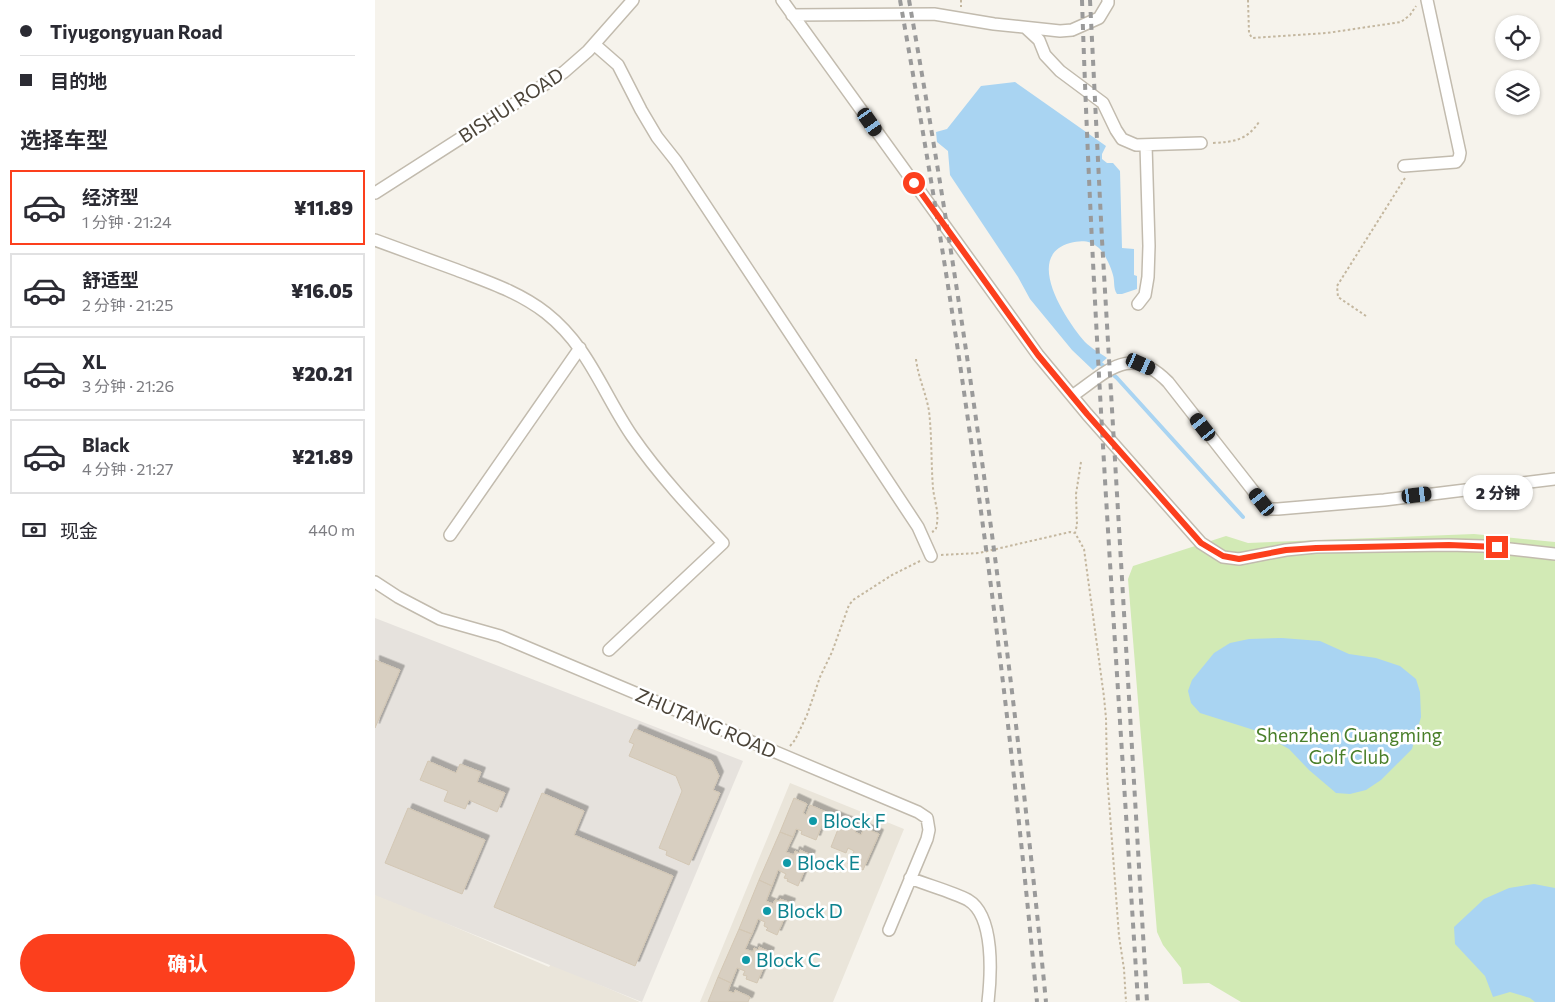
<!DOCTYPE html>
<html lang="zh">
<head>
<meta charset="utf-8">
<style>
  body { margin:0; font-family:Commissioner,"Noto Sans SC",sans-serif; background:#f2f2f3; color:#2b2b33; height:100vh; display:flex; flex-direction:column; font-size:19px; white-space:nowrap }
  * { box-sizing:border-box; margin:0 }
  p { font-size:16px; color:#7c7c81 }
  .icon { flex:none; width:28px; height:28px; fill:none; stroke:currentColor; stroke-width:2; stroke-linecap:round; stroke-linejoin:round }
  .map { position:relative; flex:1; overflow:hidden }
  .side { display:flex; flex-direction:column; background:#fff; width:375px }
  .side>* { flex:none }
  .banner { display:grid; align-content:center; height:110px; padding:0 20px; background:#fff }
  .buttons { position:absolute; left:1120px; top:15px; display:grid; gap:10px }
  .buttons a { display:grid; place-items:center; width:45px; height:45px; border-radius:50%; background:#fff; box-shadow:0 1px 4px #0004; font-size:25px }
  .end { position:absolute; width:22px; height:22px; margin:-11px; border:6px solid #fc3f1d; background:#fff; box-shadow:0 0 0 2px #fff }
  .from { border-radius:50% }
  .bubble { position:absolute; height:35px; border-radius:18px; background:#fff; box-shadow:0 1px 4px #0004; font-size:16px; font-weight:800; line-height:35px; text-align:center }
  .car { position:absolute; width:15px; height:30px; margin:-15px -8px; border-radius:6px; box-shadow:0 0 4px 1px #0007; background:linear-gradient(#222 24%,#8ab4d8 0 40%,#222 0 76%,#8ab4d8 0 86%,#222 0) }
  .banner b { display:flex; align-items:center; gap:18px; height:48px; font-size:19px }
  .banner b+b { border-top:1px solid #e1e1e2 }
  .banner i { width:12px; height:12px; background:#2b2b33 }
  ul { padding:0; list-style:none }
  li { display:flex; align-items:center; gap:15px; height:75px; margin:0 10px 8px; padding:0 10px; border:2px solid #e1e1e2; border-radius:0px }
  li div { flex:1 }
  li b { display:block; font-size:19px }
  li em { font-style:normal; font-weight:800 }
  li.active { border-color:#fc3f1d }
  li>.icon { width:45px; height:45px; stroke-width:1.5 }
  h2 { padding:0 20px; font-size:22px; line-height:60px }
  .pay { display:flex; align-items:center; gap:12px; height:55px; padding:0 20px; font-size:19px }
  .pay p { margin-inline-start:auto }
  .button { display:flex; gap:10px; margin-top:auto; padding:10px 20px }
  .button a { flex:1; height:58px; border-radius:30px; background:#fc3f1d; color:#fff; font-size:20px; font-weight:800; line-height:58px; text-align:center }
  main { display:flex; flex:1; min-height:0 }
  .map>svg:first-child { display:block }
  .residential { fill:#eae5da }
  .industrial { fill:#e6e2dd }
  .green { fill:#d2eab5 }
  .water { fill:#a9d4f2 }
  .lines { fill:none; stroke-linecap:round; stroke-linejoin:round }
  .stream { stroke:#a9d4f2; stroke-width:4 }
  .building { fill:#d8cfc1; stroke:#d3c7b4; filter:url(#shadow) }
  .minor-casing { stroke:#c2bbae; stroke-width:14 }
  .path { stroke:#c4b79f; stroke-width:2; stroke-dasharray:2.5 2.5; stroke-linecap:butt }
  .minor { stroke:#fff; stroke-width:11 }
  .rail { stroke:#9a9a9a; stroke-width:4; stroke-dasharray:6 6; stroke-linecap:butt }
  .route { stroke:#fc3f1d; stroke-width:6 }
  .culture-dot { fill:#0f9aa8; stroke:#fff; stroke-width:2 }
  .labels { text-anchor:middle; stroke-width:5; stroke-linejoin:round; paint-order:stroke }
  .street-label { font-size:19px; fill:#4b4439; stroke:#fff }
  .park-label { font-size:19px; fill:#4a7f2a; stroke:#fff }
  .culture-label { font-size:19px; fill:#0d838f; stroke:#fff; text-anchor:start }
</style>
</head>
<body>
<main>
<section class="side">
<div class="banner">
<b><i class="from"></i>Tiyugongyuan Road</b>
<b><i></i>目的地</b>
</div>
<h2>选择车型</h2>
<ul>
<li class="active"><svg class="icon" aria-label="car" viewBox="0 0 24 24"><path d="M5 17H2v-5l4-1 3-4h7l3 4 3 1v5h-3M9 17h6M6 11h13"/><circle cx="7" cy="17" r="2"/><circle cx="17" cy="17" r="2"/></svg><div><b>经济型</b><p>1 分钟 · 21:24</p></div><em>¥11.89</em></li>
<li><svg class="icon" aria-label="car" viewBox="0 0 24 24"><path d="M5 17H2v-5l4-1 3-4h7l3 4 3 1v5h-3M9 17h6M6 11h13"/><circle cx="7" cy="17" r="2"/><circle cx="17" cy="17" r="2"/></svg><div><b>舒适型</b><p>2 分钟 · 21:25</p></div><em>¥16.05</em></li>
<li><svg class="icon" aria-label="car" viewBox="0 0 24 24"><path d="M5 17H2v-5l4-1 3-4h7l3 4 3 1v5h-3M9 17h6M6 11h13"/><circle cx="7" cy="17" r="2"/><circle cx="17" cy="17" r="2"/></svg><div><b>XL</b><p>3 分钟 · 21:26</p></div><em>¥20.21</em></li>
<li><svg class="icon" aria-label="car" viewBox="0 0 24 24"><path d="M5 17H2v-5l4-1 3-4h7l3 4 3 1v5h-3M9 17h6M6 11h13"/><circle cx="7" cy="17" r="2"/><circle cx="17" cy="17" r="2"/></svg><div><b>Black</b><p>4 分钟 · 21:27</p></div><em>¥21.89</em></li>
</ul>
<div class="pay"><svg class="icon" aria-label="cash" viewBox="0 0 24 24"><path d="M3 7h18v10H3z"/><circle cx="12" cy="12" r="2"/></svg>现金<p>440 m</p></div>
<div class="button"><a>确认</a></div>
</section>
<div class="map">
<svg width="1180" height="1002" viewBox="0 0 1180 1002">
  <defs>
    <filter id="shadow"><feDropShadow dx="4.5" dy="-4.5" stdDeviation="0" flood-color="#0004"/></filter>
  </defs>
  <rect width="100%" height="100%" fill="#f6f3ec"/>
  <path class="residential" d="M415,783L529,829L458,1002H325Z
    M0,893L174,967L176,964L265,1002H0Z"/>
  <path class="industrial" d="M0,618L368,761L267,1002L0,895Z"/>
  <path class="green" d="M1099,534L1180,542V1002H866L834,983L808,984L806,968L788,945L782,932L753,579L758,566L851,536L873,543Z"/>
  <path class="water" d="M640,82L731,146L727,154V159L732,163H738L745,171L747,248L759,249V275L762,276V289L747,294H742C738,288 740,282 738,275C736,267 730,254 724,248C715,240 706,240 695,243C648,256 691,320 710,342C716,348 725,353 732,358L718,370L697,350L655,299L643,277L575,175L573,151L562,142L561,132L572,129L606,86Z
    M907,638L945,641L974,654L1001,658L1025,666L1041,679L1045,692L1046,717L1037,749L1006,780L991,790L975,794L961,793L934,770L914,749L882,731L825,713L816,703L813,691L817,680L839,653L855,643L874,639Z
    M1159,884L1180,888V1002H1160L1155,998L1135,992L1118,997L1110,976L1080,944L1079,927L1109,899L1134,888Z"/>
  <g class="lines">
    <path class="stream" d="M725,363L742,378L868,517"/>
  </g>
  <path class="building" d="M0,660L25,670L0,728Z
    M260,729L337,761L344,776L338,790L345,793L314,865L291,855L292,851L284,848L307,791L301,776L254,756L259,744L254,742Z
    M53,761L81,773L85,764L106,772L102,782L130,793L122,812L94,800L90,809L69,801L73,791L45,780Z
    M167,793L209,811L199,835L298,876L260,966L119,907Z
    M419,798L432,804L428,813L431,815L435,805L467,819L464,828L455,824L454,827L447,825L441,840L426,834L427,831L421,829L418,837L405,832Z
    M33,808L110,840L87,894L10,863Z
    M467,819L483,825L480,832L486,835L489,828L504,834L488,870L473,864L479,851L473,848L471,853L456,847Z
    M405,832L418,837L411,852L419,855L420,851L424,853L425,850L436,855L423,886L412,881L413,879L409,878L411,874L403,870L397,886L384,880Z
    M384,880L397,886L391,901L398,904L400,900L404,901L405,899L416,903L402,935L391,930L393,928L389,926L390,922L383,919L377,934L364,929Z
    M364,929L377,934L370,949L378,952L379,948L383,950L384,947L395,952L382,983L371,979L372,976L368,975L370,971L362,968L356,983L343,977Z
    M343,977L356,983L353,991L359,993L360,990L375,997L373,1002H333Z"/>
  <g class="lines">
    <defs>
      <path id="minor" d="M407,0L663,355L712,414L826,543L848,557L864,559L911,550L941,547L1074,545L1108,546L1180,554
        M417,15L559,14L619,24L685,31L697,30L724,18L733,3V0
        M651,28L664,40L670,55L685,71L728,103L741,130L747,139L761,145L826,143
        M219,44L243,65L266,110L282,137L301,161L543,527L556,556
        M1029,166L1081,162L1084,158L1085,153L1052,0
        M0,193L189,72L213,51L258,0
        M0,240C27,250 55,260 82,270C113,282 144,292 171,313C214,347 227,392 257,436C284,475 316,509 348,543L234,650
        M763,304L770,295L773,277L774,246L771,145
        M697,396C732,372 755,343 793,382L887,502L895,509H903L1009,500L1180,479
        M75,535L205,348
        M0,582L23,597L65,619L125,636L543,812L552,818L554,830L552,839L514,930
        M535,878C552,885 578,892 593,900C620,916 616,976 613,1002"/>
    </defs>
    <use href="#minor" class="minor-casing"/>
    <path class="path" d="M586,0V7
      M873,0L874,33L877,38L952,33L1026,22L1035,15L1041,6
      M838,143C859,142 872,140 884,122
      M991,316L963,297L962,286L1030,178
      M541,359C543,377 551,393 554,411C557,437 556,463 558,488C559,499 564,512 562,523C562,527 561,530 557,532
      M706,462L701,494L702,525L700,533L709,549L729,697L731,718L732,774L744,936L749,969L751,1002
      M566,555L604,553L695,532L699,533
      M415,746L420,740L432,715L445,677L457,652L474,605L478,600L517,575L545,561"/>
    <use href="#minor" class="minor"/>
    <path class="rail" d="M525,0C550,142 574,284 594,427C622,618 644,810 662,1002
      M534,0C593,332 638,666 671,1002
      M707,0C718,334 742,668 763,1002
      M715,0L727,240L772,1002"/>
  </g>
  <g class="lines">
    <path class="route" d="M539,183L663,355L712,414L826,543L848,556L864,559L911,550L941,548L1074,545L1122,547"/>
  </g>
  <g class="culture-dot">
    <circle cx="438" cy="821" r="5"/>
    <circle cx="412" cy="863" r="5"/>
    <circle cx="392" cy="911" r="5"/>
    <circle cx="371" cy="960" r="5"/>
  </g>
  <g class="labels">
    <g class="street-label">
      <text transform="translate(136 105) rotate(-33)" y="7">BISHUI ROAD</text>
      <text transform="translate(331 723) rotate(23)" y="7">ZHUTANG ROAD</text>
    </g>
    <g class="park-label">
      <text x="974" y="742">Shenzhen Guangming<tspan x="974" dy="22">Golf Club</tspan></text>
    </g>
    <g class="culture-label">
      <text x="448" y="828">Block F</text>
      <text x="422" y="870">Block E</text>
      <text x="402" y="918">Block D</text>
      <text x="381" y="967">Block C</text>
    </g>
  </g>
</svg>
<div class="buttons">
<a><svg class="icon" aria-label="locate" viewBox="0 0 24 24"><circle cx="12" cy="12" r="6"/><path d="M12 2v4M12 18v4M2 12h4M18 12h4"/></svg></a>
<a><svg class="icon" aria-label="layers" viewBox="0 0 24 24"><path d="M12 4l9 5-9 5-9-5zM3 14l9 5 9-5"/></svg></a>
</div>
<i class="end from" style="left:539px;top:183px"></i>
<i class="end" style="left:1122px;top:547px"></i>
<div class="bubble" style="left:1088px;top:475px;width:70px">2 分钟</div>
<i class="car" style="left:495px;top:122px;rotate:145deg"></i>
<i class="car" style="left:766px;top:364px;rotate:114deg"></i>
<i class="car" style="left:828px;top:427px;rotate:322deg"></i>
<i class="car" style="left:1042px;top:495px;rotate:83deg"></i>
<i class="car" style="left:887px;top:502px;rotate:322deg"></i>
</div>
</main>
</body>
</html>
